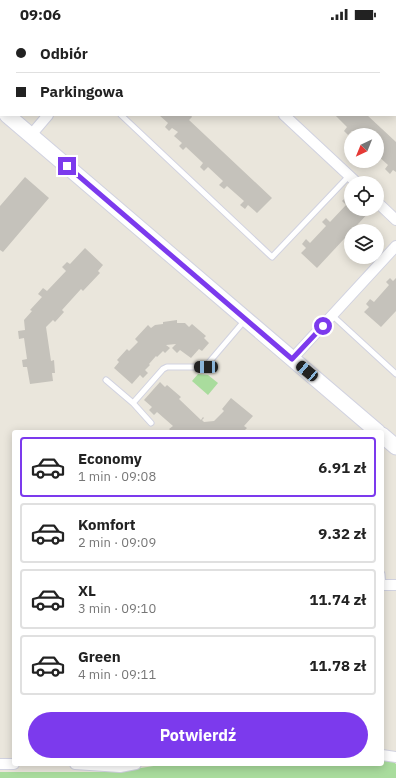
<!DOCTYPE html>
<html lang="pl">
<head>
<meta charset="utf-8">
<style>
  body { margin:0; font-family:"IBM Plex Sans",sans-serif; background:#f6f6f6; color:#222; height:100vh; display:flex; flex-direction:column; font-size:15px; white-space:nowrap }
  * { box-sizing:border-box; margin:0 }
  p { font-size:13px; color:#767676 }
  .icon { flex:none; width:22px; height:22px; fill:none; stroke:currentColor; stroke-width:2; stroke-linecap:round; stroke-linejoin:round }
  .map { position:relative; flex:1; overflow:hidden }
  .details { position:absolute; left:12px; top:402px; width:372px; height:336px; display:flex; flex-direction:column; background:#fff; border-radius:4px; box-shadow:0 2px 10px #0003 }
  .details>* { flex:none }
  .guide { position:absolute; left:0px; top:0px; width:396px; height:88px; box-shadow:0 2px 10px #0003; display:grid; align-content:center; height:88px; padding:0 16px; background:#fff }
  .needle { width:26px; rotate:223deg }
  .controls { position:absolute; left:344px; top:100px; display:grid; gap:8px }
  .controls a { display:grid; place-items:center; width:40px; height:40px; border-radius:50%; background:#fff; box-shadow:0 2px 10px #0003; font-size:20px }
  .end { position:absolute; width:18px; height:18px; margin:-9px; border:5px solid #7c3aed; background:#fff; box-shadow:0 0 0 2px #fff }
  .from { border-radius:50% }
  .car { position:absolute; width:12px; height:24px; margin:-12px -6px; border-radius:5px; box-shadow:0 0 3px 1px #0007; background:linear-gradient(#222 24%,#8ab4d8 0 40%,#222 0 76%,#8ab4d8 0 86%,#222 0) }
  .guide b { display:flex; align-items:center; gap:14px; height:38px; font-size:15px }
  .guide b+b { border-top:1px solid #e0e0e0 }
  .guide i { width:10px; height:10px; background:#222 }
  ul { padding:7px 0 0; list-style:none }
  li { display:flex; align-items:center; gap:12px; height:60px; margin:0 8px 6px; padding:0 8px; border:2px solid #e0e0e0; border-radius:4px }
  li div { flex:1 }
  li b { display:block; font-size:15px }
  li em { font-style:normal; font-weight:700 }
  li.selected { border-color:#7c3aed }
  li>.icon { width:36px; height:36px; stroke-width:1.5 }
  .action { display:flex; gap:8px; margin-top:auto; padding:8px 16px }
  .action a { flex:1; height:46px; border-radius:24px; background:#7c3aed; color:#fff; font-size:16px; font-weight:700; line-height:46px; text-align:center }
  .status { display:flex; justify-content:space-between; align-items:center; height:28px; padding:0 20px; background:#fff; direction:ltr }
  .status svg { height:11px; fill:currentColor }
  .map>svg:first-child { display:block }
  .green { fill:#a9dc9d }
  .building { fill:#c5c2bb }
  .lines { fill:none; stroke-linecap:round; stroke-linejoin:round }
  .lane-casing { stroke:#d1d2e0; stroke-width:7 }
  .street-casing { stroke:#d1d2e0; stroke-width:12 }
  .secondary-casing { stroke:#d1d2e0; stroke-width:17 }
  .lane { stroke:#fff; stroke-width:5 }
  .street { stroke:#fff; stroke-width:10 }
  .secondary { stroke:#fff; stroke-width:15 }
  .route { stroke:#7c3aed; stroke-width:5 }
</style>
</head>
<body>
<div class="status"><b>09:06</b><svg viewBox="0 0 49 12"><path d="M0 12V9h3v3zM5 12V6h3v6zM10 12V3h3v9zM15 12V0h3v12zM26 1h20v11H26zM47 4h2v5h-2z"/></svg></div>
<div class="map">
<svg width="396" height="750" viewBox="0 0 396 750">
  <rect width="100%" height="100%" fill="#eae6dc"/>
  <path class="green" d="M198,346L208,347L218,355L208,367L192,353Z
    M382,733H392L396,736V750H0V744H116L166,736H382Z"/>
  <path class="building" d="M159,87H191L192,89L189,92L272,170L257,185L248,177L245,181L240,177L244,173L227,158L224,161L219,157L223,153L208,139L204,143L200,139L203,135L186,119L183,122L179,118L182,115L174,108L178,104L172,100L169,103L165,99L168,95Z
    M335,87H367L396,114V144L393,142L390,146L385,141L388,137L377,127V107H356L352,103L348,107L344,103L347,99Z
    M25,149L49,170L3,224L0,222V178Z
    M346,169L350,173L351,172V181H372L317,240L301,225L306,220L302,216L306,211L310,215L326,198L322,194L326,190L330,194L346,177L342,173Z
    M85,220L103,237L98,243L100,245L83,263L81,261L62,282L64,284L55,294L53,292L46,299L51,333L54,332L55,345H52L53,353L30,356L27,339H23L22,332L27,331L24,310L19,311L18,303L25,302L24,292L32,283L30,282L42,269L38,266L43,260L47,263L66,243L62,239L67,234L70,236Z
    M390,250L393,253L396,250V283L381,299L364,284L369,279L366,276L370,271L374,274L389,257L386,254Z
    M177,292V295H185L189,299L192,296L206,308L204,310L209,315L202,323L199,321L191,330L180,322L177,325L172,320L176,316L166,317L170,320L165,325L163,323L157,329L156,328L149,336L150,337L145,342L148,345L143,350L140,347L132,356L114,340L119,334L117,332L127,321L129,323L138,314L135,311L148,297L151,300L155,297L163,296V294Z
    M160,354L165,359L167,357L181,369L179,371L201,392L203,389L204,390L202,392L204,394L214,393L224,383L222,381L231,370L253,388L244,398L247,400L243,404L238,403L237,404H180L178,403L172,404L169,401L173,398L157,384L154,387L149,382L152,379L144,372Z"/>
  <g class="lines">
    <defs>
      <path id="lane" d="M239,1L240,0
        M121,87L272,229L349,148
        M333,288L396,346
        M106,352L133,375L151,395
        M133,375L163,341L167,339H205L245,292
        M382,546L383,557"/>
      <path id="street" d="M191,0L192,1
        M125,1L126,0
        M284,87L357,155
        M31,107L48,87
        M377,174L396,192
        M292,331L396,218
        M382,557H396
        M382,727L396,729
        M0,736H14
        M75,736L120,739L136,736"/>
      <path id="secondary" d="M7,87L378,404
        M382,407L396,419"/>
    </defs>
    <use href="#lane" class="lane-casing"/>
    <use href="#street" class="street-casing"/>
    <use href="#secondary" class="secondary-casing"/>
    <use href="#lane" class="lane"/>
    <use href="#street" class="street"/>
    <use href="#secondary" class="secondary"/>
  </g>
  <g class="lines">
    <path class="route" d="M67,138L292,331L323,298"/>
  </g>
</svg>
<div class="controls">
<a><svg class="needle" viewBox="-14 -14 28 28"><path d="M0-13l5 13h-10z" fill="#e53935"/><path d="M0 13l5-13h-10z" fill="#767676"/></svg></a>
<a><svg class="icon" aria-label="locate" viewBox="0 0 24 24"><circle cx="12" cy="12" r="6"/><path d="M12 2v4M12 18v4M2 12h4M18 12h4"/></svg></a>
<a><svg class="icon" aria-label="layers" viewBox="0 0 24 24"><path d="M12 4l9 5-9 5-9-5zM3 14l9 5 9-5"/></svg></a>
</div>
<i class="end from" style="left:323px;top:298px"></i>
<i class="end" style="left:67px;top:138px"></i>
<i class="car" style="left:206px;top:339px;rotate:270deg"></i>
<i class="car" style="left:307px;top:343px;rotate:310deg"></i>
<div class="guide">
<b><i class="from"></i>Odbiór</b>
<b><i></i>Parkingowa</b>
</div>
<section class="details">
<ul>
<li class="selected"><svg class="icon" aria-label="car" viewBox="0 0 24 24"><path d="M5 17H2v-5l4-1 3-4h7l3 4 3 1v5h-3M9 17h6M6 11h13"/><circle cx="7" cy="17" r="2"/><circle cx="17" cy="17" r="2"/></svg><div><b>Economy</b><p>1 min · 09:08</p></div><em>6.91 zł</em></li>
<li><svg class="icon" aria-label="car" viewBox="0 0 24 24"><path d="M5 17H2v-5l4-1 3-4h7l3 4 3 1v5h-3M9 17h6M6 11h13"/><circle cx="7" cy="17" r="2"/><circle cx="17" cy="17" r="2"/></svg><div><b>Komfort</b><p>2 min · 09:09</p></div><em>9.32 zł</em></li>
<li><svg class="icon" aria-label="car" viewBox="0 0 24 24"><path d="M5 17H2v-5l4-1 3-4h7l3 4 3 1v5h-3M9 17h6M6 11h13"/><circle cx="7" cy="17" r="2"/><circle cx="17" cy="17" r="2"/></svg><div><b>XL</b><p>3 min · 09:10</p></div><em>11.74 zł</em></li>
<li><svg class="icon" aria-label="car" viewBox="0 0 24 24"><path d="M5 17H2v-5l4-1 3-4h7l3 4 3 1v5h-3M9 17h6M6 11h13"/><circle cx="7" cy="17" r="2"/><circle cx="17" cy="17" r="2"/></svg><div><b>Green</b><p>4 min · 09:11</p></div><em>11.78 zł</em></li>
</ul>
<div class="action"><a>Potwierdź</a></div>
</section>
</div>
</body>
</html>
